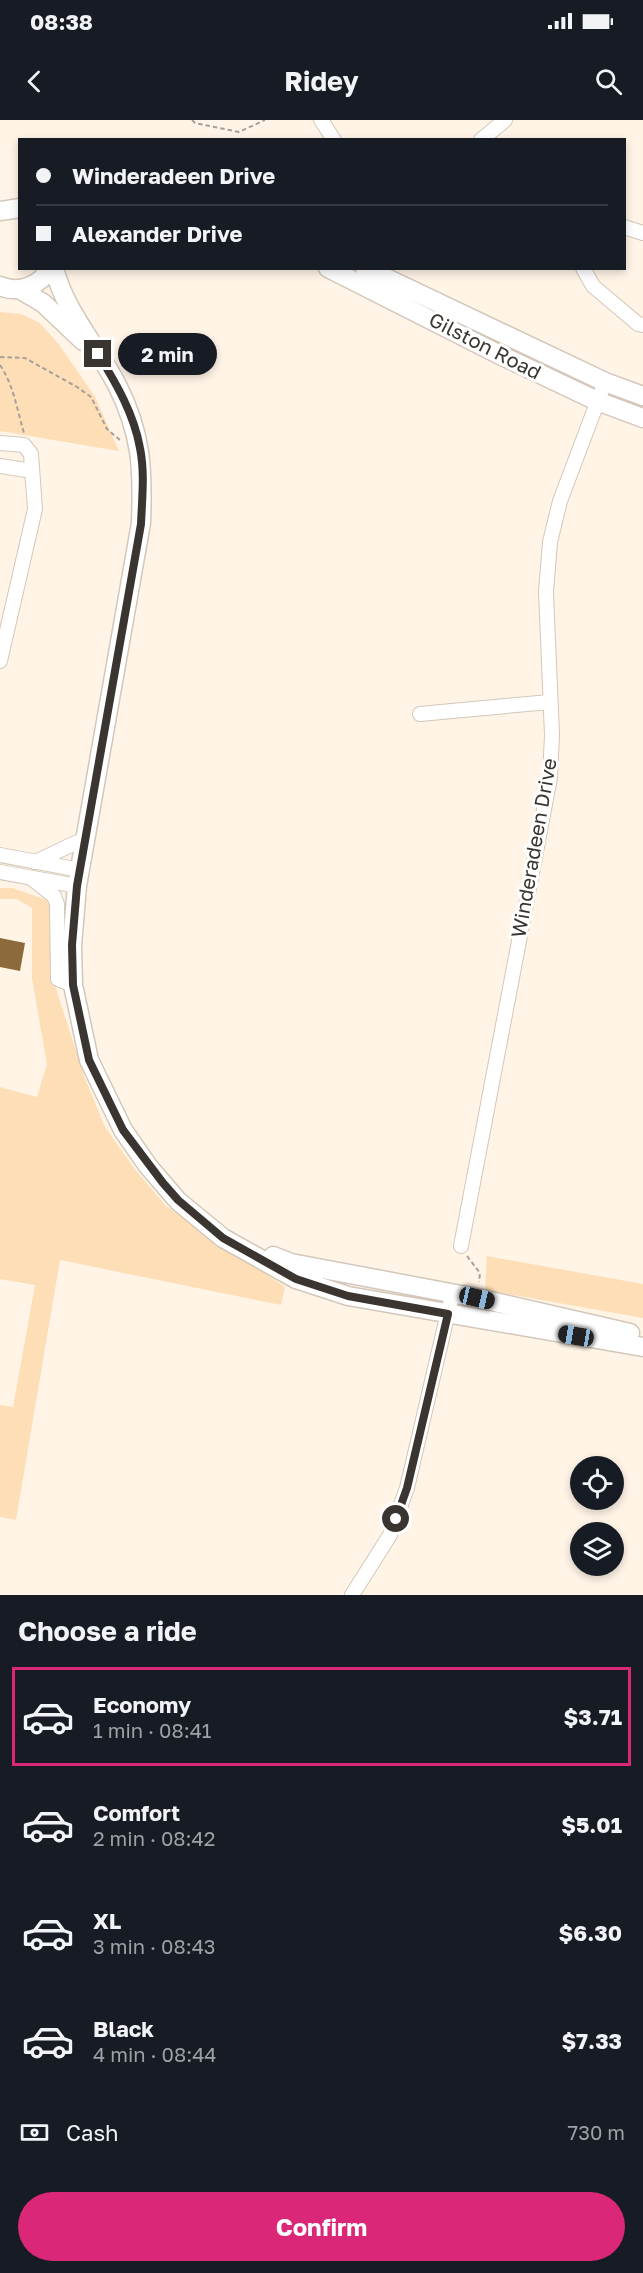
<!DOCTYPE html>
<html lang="en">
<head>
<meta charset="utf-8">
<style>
  body { margin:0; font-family:"Golos Text",sans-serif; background:#242831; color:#f1f3f6; height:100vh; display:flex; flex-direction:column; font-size:22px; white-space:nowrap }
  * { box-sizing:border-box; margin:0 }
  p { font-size:20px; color:#9ea1a6 }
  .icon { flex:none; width:33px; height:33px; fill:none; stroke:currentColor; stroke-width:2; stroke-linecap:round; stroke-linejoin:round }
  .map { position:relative; height:1475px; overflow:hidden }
  .details { display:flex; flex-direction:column; background:#171b24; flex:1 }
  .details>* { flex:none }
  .guide { position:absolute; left:18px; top:18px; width:608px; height:132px; border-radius:0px; box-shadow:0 3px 9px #0003; display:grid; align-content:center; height:132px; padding:0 18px; background:#171b24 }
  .controls { position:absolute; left:570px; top:1336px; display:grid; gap:12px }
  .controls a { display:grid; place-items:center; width:54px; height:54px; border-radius:50%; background:#171b24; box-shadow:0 3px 9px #0003; font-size:30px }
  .end { position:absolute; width:27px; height:27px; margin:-14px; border:8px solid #3a3530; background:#fff; box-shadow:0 0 0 3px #fff }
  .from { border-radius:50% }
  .bubble { position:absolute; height:42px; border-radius:21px; background:#171b24; box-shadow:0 3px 9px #0003; font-size:20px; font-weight:700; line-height:42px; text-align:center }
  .car { position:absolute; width:18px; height:36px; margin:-18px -9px; border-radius:8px; box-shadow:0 0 4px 2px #0007; background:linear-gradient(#222 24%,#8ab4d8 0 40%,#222 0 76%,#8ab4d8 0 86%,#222 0) }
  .guide b { display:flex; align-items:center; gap:21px; height:57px; font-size:22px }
  .guide b+b { border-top:2px solid #363941 }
  .guide i { width:15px; height:15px; background:#f1f3f6 }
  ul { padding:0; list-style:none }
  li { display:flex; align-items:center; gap:18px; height:99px; margin:0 12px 9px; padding:0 6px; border:3px solid transparent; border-radius:0px }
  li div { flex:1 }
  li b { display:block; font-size:22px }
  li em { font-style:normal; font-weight:700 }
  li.current { border-color:#db2777 }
  li>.icon { width:54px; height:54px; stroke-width:1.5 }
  h2 { padding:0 18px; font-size:27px; line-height:72px }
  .pay { display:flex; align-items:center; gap:15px; height:66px; padding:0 18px; font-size:22px }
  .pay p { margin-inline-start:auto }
  .cta { display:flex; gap:12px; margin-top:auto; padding:12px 18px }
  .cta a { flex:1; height:69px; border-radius:36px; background:#db2777; color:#fff; font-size:24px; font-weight:700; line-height:69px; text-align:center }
  .status { display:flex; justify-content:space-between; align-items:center; height:42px; padding:0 30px; background:#171b24; direction:ltr }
  .status svg { height:16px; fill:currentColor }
  header { display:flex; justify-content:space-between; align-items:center; height:78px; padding:0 18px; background:#171b24; font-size:27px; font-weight:700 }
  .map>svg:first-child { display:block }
  .green { fill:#fddeb7 }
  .building { fill:#8d6a3b }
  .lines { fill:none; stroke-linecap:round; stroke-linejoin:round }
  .minor-casing { stroke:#d2c7ba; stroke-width:16 }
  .major-casing { stroke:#d2c7ba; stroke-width:21 }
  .path { stroke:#a8a096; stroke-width:2; stroke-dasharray:4.5 3; stroke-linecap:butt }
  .minor { stroke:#fff; stroke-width:14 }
  .major { stroke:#fff; stroke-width:18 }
  .route { stroke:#3a3530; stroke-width:8 }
  .labels { text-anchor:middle; stroke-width:6; stroke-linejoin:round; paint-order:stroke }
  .street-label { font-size:20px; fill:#3a3530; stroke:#fff }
</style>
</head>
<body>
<div class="status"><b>08:38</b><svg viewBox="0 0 49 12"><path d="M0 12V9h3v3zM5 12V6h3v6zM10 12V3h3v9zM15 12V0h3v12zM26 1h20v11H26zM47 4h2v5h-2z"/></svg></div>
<header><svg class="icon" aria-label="back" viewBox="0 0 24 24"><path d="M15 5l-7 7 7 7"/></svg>Ridey<svg class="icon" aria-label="search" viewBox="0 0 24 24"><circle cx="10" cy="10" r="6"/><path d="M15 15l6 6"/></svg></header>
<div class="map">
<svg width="643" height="1475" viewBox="0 0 643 1475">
  <rect width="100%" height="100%" fill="#fff4e6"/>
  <path class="green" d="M0,192L21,194L40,203L60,226L95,277L119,331L0,311Z
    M0,768H12L47,780L51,791L50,850L84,956L105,1007L134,1048L166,1086L285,1167L281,1185L60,1140L16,1400L0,1397V1285L13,1287L35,1165L0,1159V967L37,977L47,944L32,859V788L17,779H0Z
    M487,1136L643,1164V1198L485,1170Z"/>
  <path class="building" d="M0,818L25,823L20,851L0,847Z"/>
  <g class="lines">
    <defs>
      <path id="minor" d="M321,0L334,20
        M481,20L505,0
        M624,107L643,113
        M583,148L593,166L638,204L643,205
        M0,323L24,325L31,334L35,389L0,541
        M0,346L32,351
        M420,594L549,582
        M0,735L80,750
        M35,742C52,735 68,725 86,719
        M0,752L77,766
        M31,758L54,776L57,784L58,859L73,865
        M461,1126L550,658L552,615L546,472L550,422L560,381L605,262
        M352,1475L390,1415L407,1368L450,1184"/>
      <path id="major" d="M0,91L20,88
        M54,148C65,192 97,226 117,265C142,314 143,350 141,403L77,766L72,825L73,865L89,940L123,1010L148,1046L178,1081L223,1118L296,1159L348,1176L643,1227
        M328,148L498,234L597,281L643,298
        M365,148L605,262L643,276
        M0,166C19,174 40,166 50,148
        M19,169L43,183L83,221
        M273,1136L291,1143L477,1178L630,1213"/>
    </defs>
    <use href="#minor" class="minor-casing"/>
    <use href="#major" class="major-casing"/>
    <path class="path" d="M192,0L195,3L239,12L265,0
      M0,237L25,238L77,267L91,277L107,309L121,321
      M0,245C14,266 17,290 24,313
      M467,1136L480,1153L479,1162"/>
    <use href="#minor" class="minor"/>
    <use href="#major" class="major"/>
  </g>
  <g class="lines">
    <path class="route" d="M98,234C116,263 134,294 140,328C145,353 142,379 141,404L77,766L72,825L73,865L89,940L123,1010L163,1063L178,1080L223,1118L296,1159L348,1176L448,1194L407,1368L396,1399"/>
  </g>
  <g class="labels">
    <g class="street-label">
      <text transform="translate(485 226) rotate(27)" y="7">Gilston Road</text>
      <text transform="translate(534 728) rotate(-80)" y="7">Winderadeen Drive</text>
    </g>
  </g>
</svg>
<div class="controls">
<a><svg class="icon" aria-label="locate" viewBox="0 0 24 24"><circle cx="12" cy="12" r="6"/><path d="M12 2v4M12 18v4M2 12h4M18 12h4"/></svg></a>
<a><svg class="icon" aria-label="layers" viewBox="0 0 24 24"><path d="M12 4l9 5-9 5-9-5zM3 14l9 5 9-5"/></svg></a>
</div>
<i class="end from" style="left:396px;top:1399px"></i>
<i class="end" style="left:98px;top:234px"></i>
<div class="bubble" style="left:118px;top:213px;width:99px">2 min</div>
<i class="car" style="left:477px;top:1178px;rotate:103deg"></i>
<i class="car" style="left:576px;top:1216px;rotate:280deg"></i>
<div class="guide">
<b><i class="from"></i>Winderadeen Drive</b>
<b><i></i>Alexander Drive</b>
</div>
</div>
<section class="details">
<h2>Choose a ride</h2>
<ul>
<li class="current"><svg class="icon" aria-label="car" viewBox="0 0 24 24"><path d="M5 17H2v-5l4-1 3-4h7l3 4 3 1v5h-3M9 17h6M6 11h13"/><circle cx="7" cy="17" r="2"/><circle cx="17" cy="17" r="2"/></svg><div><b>Economy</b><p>1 min · 08:41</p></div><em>$3.71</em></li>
<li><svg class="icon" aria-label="car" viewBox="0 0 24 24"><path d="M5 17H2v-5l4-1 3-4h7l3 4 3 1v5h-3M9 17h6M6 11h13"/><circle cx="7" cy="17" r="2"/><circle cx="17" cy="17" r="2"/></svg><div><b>Comfort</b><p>2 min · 08:42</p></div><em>$5.01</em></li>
<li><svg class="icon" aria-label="car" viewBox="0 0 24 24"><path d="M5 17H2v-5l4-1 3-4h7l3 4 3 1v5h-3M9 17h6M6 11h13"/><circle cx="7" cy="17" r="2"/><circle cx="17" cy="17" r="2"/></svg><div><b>XL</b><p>3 min · 08:43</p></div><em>$6.30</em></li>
<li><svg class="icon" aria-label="car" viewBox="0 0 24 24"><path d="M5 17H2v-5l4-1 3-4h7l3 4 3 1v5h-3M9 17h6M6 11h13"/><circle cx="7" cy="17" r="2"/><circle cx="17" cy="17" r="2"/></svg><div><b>Black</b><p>4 min · 08:44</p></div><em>$7.33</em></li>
</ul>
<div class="pay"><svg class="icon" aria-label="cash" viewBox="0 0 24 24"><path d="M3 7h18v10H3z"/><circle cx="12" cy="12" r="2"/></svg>Cash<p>730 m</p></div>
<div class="cta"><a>Confirm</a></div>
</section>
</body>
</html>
